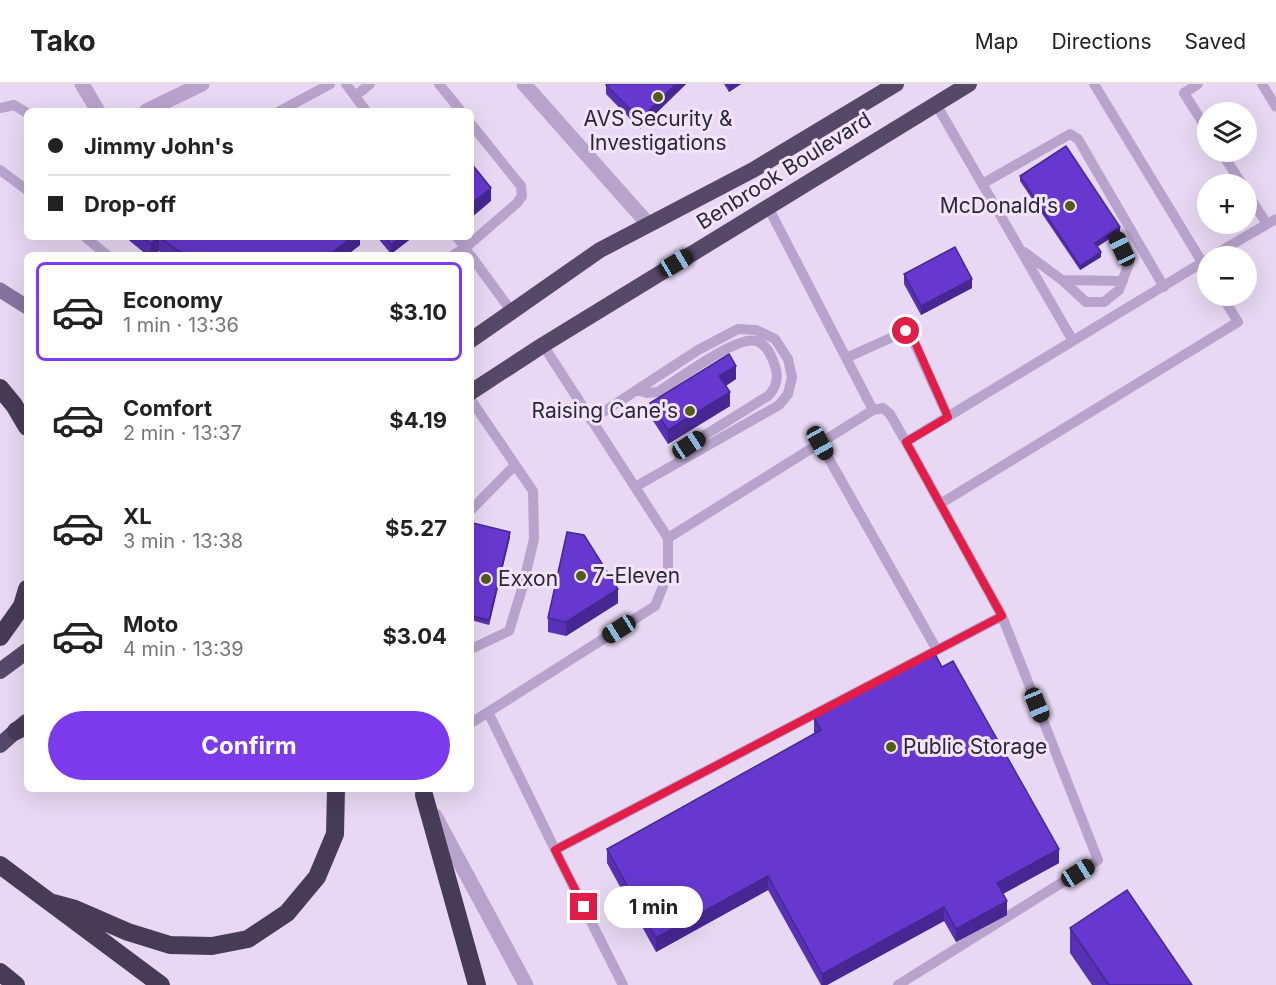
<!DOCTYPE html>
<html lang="en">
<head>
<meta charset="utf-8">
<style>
  body { margin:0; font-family:Inter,sans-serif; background:#f6f6f6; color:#222; height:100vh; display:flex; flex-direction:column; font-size:22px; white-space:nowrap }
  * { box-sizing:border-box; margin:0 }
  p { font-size:20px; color:#767676 }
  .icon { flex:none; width:33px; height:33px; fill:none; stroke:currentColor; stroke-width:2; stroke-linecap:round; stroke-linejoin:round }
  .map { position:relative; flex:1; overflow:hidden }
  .details { position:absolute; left:24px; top:168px; width:450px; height:540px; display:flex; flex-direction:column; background:#fff; border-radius:9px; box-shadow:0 6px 24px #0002 }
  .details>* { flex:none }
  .top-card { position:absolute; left:24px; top:24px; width:450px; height:132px; border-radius:9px; box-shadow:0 6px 24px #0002; display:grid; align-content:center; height:132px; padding:0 24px; background:#fff }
  .fabs { position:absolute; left:1197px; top:18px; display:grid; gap:12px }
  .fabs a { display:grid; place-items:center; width:60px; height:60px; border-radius:50%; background:#fff; box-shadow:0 6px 24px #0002; font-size:30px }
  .end { position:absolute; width:27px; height:27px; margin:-14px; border:8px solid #e11d48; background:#fff; box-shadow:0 0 0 3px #fff }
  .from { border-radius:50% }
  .bubble { position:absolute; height:42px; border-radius:21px; background:#fff; box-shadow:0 6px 24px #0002; font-size:20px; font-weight:700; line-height:42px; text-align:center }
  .car { position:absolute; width:18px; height:36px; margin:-18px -9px; border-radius:8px; box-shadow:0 0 4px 2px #0007; background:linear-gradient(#222 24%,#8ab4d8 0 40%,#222 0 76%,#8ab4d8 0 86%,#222 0) }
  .top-card b { display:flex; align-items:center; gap:21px; height:57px; font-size:22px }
  .top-card b+b { border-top:2px solid #e0e0e0 }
  .top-card i { width:15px; height:15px; background:#222 }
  ul { padding:10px 0 0; list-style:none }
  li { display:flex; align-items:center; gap:18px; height:99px; margin:0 12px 9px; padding:0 12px; border:3px solid transparent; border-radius:9px }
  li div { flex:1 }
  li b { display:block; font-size:22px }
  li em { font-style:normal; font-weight:700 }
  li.on { border-color:#7c3aed }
  li>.icon { width:54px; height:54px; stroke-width:1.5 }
  .button { display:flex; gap:12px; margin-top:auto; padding:12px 24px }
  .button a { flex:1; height:69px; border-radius:36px; background:#7c3aed; color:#fff; font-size:24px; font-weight:700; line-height:69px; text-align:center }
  header { display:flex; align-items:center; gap:36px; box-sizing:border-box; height:84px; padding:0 30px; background:#fff; border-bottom:2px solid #e0e0e0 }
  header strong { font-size:28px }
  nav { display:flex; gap:33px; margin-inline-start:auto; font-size:21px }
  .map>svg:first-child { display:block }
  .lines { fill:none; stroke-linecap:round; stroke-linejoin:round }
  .service { stroke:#b8a3cc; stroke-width:10 }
  .minor { stroke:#b8a3cc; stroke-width:15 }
  .tertiary { stroke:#b8a3cc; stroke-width:15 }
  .secondary { stroke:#8674a0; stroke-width:15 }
  .trunk { stroke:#554869; stroke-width:16 }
  .motorway { stroke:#463c58; stroke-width:18 }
  .wall { fill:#5830b3 }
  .shaded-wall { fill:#472792 }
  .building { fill:#6638d0; stroke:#472792; stroke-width:1.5 }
  .route { stroke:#e11d48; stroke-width:8 }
  .poi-dot { fill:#535b18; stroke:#f2e4fb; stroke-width:2 }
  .labels { text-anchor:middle; stroke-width:6; stroke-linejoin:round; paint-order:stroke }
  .poi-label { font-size:21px; fill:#2c2636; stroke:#f2e4fb; text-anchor:start }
  .street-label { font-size:21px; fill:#2c2636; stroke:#f2e4fb }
</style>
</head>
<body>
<header>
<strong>Tako</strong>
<nav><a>Map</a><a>Directions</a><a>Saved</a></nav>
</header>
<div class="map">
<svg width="1276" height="901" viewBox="0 0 1276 901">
  <rect width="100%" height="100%" fill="#e8d8f3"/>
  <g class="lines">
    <path class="service" d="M346,0L366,27
      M439,0L461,27
      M1094,0L1208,188
      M1198,0L1184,9L1208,47
      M1262,0L1276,23
      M355,12L370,0
      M936,20L1073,257
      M0,24L14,21L27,29
      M280,27L330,0
      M1221,68L1242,100
      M0,86L27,106
      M982,100L1070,50L1078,55L1164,203
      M1246,108L1267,140
      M768,123L873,326
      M85,153L107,171
      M457,153L465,164L517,119L522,112L521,102L471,40
      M1024,168L1062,196L1086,218H1104L1119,206L1129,179L1116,150
      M453,171L465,164L468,168
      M471,172L512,228
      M1212,172L1276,135
      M1062,196L1123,197
      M543,261L668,454
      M846,274L906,247L913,256L948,333
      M636,306L647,309L658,308C677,296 737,251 756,257C767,260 772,273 775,282C779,293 776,304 768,312L689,361L681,368L679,378
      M471,316L533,407L534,455L522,505L509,547L471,565
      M591,336L698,266L738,245L756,246L775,255L788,275L792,293L788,310L779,321L635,403
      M906,358L1208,175
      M820,359L937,566
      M940,420L1238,238L1222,212
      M471,426L514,382
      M488,628L564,784L623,901
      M471,639L655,522L668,490V454L873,326L883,324L890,330L906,358L1002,532L1098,776L898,901
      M555,766L1002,532"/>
    <path class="minor" d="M82,0L98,27
      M524,0L649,141
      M146,27L202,0"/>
    <path class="tertiary" d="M435,732L526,901"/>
    <path class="secondary" d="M0,206L27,223"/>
    <path class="trunk" d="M471,256L600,166L753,86L896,0
      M471,308L543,261L969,0
      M0,587L27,567
      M0,661L26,638"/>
    <path class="motorway" d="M0,304L14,321L27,343
      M0,553L22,522L27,505
      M16,647L27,641
      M424,711L477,901
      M0,781L161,901
      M53,819L75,825L128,848L170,861L212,862L248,855L287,829L317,793L335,750L336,705
      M0,888L16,901"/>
  </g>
  <path class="wall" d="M607,0H686L640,45L606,10V1Z
    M724,0H741L729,8Z
    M1020,92L1120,148L1097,163L1101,173L1080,186L1020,97Z
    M125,153H360V161L347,171H164L159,167L154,171H147Z
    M377,153H413L391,170Z
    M904,190L972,204L921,231L904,200Z
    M736,295L726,302L730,322L668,360L650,332V319Z
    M471,448L510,453L489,541L471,536Z
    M618,519L566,552L548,548V534Z
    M942,583L1059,779L1003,810L1007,831L956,858L944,837L827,901H821L768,806L656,868L607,779V765L815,650L814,648V634Z
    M1070,844L1192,901H1092L1070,869Z"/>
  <path class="shaded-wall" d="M676,0H686L640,45V35Z
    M734,0H741L729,8V3Z
    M491,104V117L471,134V120Z
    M1120,143V148L1095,164V159Z
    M159,153V167L154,171H151V160Z
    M352,153H360V161L347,171H329Z
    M401,153H413L391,170V161Z
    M1101,168V173L1080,186V182Z
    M972,195V204L921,231V222Z
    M736,282V295L719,305V292Z
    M730,308V322L668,360V346Z
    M510,448V453L489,541V536Z
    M618,505V519L566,552V538Z
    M1059,765V779L997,813V799Z
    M768,792V806L656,868V854Z
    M1007,817V831L956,858V845Z
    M944,823V837L827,901H822V890Z"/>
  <path class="building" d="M607,0H676L640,35L606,1Z
    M727,0H734L729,3Z
    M1066,62L1120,143L1095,159L1101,168L1080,182L1020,92Z
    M471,79L491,104L471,120Z
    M142,153H352L329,171H188L177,166L159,153L151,160Z
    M385,153H401L391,161Z
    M955,163L972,195L921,222L904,190Z
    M729,270L736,282L719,292L730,308L668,346L650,319Z
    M473,439L510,448L489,536L471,532V448Z
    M567,448L584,451L618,505L566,538L548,534Z
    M934,568L942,583L953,577L1059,765L997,799L1007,817L956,845L944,823L822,890L768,792L656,854L607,765L821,646L814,634Z
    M1127,806L1192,901H1109L1070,844Z"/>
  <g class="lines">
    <path class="route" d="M584,823L555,766L1002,532L906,358L948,333L914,256L906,247"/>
  </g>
  <g class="poi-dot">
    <circle cx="658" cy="13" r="6"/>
    <circle cx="1070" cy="122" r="6"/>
    <circle cx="690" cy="327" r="6"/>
    <circle cx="581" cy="492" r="6"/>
    <circle cx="486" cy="495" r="6"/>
    <circle cx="891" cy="663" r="6"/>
  </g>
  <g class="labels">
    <g class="poi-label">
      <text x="658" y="42" text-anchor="middle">AVS Security &amp;<tspan x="658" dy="24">Investigations</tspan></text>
      <text x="1058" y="129" text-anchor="end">McDonald's</text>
      <text x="678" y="334" text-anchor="end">Raising Cane's</text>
      <text x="593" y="499">7-Eleven</text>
      <text x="498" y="502">Exxon</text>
      <text x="903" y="670">Public Storage</text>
    </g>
    <g class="street-label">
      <text transform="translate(784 87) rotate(-32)" y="7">Benbrook Boulevard</text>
    </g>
  </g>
</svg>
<div class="fabs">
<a><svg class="icon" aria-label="layers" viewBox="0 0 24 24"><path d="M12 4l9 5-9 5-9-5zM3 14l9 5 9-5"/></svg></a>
<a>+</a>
<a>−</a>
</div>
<i class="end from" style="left:906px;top:247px"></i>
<i class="end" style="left:584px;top:823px"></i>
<div class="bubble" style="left:604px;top:802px;width:99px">1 min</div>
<i class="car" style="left:1122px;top:165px;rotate:335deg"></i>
<i class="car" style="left:676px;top:179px;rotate:59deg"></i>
<i class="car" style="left:820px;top:359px;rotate:151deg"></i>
<i class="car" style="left:689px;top:361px;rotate:57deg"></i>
<i class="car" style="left:619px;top:545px;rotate:238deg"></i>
<i class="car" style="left:1037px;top:621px;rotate:158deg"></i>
<i class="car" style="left:1078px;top:789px;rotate:58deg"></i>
<div class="top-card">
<b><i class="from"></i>Jimmy John's</b>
<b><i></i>Drop-off</b>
</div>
<section class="details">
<ul>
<li class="on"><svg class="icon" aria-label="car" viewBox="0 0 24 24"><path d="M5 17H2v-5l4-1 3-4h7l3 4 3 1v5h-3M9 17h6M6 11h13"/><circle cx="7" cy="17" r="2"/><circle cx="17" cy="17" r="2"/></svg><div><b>Economy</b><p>1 min · 13:36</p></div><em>$3.10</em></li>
<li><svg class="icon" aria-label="car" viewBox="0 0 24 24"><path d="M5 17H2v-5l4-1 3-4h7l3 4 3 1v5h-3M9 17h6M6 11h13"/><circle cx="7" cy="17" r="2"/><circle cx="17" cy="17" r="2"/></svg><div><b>Comfort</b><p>2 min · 13:37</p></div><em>$4.19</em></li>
<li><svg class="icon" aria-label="car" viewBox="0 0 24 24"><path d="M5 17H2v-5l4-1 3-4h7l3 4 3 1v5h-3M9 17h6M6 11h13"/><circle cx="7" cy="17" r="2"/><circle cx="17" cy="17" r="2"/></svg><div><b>XL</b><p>3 min · 13:38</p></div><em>$5.27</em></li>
<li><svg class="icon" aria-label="car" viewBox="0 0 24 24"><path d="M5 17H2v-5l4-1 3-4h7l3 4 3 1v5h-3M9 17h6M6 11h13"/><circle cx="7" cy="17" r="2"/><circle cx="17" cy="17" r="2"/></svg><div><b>Moto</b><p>4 min · 13:39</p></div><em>$3.04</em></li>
</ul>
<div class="button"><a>Confirm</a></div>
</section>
</div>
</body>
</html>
